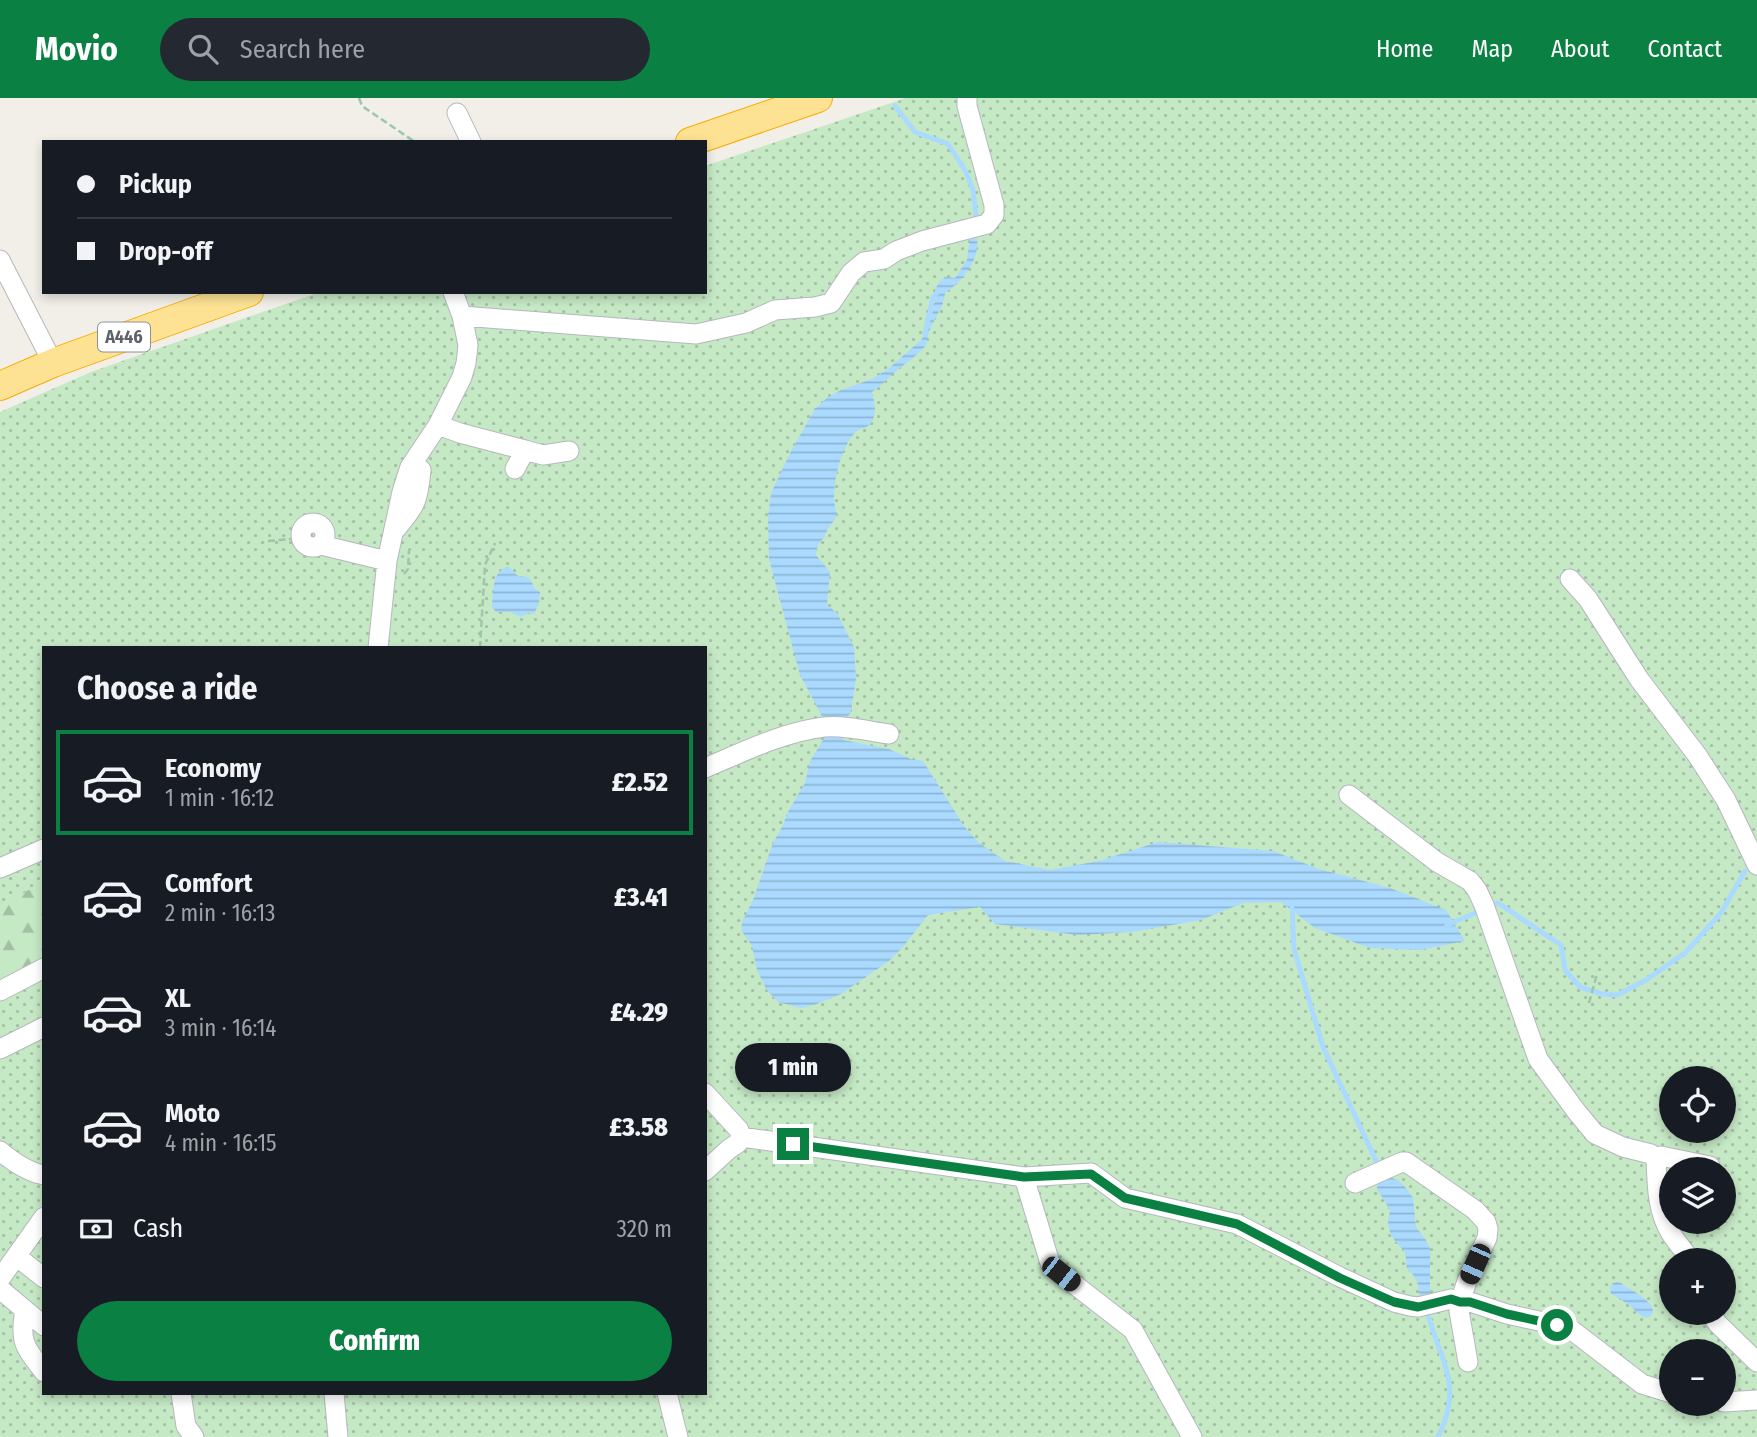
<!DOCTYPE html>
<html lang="en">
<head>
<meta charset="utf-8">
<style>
  body { margin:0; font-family:"Fira Sans Condensed",sans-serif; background:#242831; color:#f1f3f6; height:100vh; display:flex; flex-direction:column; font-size:26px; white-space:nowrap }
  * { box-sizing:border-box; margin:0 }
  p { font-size:23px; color:#9ea1a6 }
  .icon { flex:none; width:38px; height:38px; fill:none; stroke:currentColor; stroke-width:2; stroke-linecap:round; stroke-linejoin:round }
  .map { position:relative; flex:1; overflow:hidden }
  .drawer { position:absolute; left:42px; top:548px; width:665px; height:749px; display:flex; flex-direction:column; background:#171b24; border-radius:0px; box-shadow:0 4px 10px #0003 }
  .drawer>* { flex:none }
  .banner { position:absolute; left:42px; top:42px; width:665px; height:154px; border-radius:0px; box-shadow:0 4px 10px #0003; display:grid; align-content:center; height:154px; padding:0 35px; background:#171b24 }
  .controls { position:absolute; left:1659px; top:968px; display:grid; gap:14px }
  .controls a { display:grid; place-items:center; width:77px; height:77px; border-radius:50%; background:#171b24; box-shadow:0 4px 10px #0003; font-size:35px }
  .end { position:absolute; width:32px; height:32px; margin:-16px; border:9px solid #0b8043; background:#fff; box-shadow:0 0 0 4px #fff }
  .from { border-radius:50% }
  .bubble { position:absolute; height:49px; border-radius:24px; background:#171b24; box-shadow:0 4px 10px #0003; font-size:23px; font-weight:800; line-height:49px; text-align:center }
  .car { position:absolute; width:21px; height:42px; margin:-21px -10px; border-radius:9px; box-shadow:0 0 5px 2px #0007; background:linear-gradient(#222 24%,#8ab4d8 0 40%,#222 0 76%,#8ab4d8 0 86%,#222 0) }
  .banner b { display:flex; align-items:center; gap:24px; height:66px; font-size:26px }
  .banner b+b { border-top:2px solid #363941 }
  .banner i { width:18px; height:18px; background:#f1f3f6 }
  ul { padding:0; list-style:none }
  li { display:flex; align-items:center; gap:21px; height:105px; margin:0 14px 10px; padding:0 21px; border:4px solid transparent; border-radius:0px }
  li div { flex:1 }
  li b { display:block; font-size:26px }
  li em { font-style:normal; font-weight:800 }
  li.selected { border-color:#0b8043 }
  li>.icon { width:63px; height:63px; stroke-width:1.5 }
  h2 { padding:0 35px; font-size:32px; line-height:84px }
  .pay { display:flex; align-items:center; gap:18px; height:77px; padding:0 35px; font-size:26px }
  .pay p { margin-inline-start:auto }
  .action { display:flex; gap:14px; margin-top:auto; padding:14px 35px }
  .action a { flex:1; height:80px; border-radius:42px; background:#0b8043; color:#fff; font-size:28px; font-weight:800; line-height:80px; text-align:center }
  header { display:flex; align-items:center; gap:42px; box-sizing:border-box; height:98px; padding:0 35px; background:#0b8043; color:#fff }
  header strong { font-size:33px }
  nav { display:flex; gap:38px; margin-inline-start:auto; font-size:24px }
  .search { width:490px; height:63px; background:#242831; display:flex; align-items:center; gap:18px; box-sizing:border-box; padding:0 24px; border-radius:38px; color:#9ea1a6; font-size:26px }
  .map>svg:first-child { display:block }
  .grass { fill:url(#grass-dots); fill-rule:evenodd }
  .forest { fill:url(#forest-firs) }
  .water { fill:url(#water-rules) }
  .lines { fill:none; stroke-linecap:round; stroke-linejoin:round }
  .stream { stroke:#aadaff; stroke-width:5 }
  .minor-casing { stroke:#b5b8bc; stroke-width:21 }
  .highway-casing { stroke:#f9ab00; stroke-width:30 }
  .path { stroke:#9cc7a9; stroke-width:2.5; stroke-dasharray:7 3.5; stroke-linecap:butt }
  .minor { stroke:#fff; stroke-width:19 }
  .highway { stroke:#fde293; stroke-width:28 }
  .route { stroke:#0b8043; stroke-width:9 }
  .labels { text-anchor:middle; stroke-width:6; stroke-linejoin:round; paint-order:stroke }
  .shield { fill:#fff; stroke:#8f9295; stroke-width:2 }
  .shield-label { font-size:18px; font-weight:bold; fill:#5f6368 }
</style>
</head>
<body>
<header>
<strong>Movio</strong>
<div class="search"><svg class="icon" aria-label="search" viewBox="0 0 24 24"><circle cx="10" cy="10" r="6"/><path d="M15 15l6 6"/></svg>Search here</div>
<nav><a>Home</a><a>Map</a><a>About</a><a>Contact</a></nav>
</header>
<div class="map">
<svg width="1757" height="1339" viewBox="0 0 1757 1339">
  <defs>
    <pattern id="grass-dots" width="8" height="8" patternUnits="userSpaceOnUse" patternTransform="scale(1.75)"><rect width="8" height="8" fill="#c5e8c5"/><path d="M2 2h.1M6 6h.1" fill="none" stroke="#a3c0a4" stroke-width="1.8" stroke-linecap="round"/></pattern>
    <pattern id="forest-firs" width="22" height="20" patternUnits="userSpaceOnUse" patternTransform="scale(1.75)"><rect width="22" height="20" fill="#c5e8c5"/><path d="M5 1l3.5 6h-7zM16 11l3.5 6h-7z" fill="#a3c0a4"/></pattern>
    <pattern id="water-rules" width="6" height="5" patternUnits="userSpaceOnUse" patternTransform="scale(1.75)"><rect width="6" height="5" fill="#aadaff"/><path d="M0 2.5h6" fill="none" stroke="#8eb4d2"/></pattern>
  </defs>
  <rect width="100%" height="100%" fill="#f1efe8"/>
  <path class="grass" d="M906,0H1757V1339H0V314L91,274L320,194H705V68ZM44,550H705V1295H44ZM1671,980H1724V1032H1671ZM1671,1071H1724V1124H1671ZM1671,1162H1724V1214H1671ZM1671,1253H1724V1306H1671Z"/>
  <path class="forest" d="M44,784V860L0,883V807Z"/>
  <path class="water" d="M977,140C980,162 963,183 945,195C944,213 927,227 927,246C917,259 906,264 895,274C887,281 881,288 872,294C874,303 877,312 873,321C868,332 864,328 857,333C841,345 828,398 837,415C836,422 833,423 829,429C824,437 827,438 818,446L816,457L830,474L827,507L837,515L854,549L856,581L851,614L846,621L843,642L889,651L911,661L923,663L964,728L978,744L1005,763L1050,772L1099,763L1158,744L1273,753L1319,771L1390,790L1446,812L1465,843L1420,852L1370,850L1315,830L1281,804L1243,805L1201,822L1132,834L1077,837L995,826L980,809L928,817L902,850L889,863L841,896L814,907L801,910L778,904L766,891L757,872L752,848L741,832L742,824L753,802L773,745L782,729L788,714L805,685L810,663L825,639L828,624L823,620L800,577L769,461L768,419L771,395L790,355L815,311L827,300L841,292L872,281L888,271L922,241L931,220L935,205V192L939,184L945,179L955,180L967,162L970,141Z
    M508,469C519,476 513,479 529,479L535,491L540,494L539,505L534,516L529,515L520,519L511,514H496L492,509C493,495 492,472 508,469Z
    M1390,1079L1399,1083L1407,1091L1413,1100L1416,1129L1426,1142L1430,1150V1192L1433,1198L1419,1201C1420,1188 1417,1179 1407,1171L1405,1154L1395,1143L1390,1134L1388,1124L1390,1112L1377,1091L1378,1080Z
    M1618,1184C1626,1189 1659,1205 1652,1216C1646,1226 1635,1212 1630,1208C1624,1203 1617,1199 1611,1196L1610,1190L1613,1185Z"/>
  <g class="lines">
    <path class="stream" d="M895,8L915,34L948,46L965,72L973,92L977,125
      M925,236L933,199L939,193
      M1292,808L1294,851L1323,949L1379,1069
      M1489,809L1498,805L1561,847L1565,872L1580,889L1602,896L1617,897L1646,882L1685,855L1721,815L1745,773
      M1447,827L1480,813
      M1427,1212C1439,1263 1465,1285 1438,1339"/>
    <defs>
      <path id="minor" d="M457,15L471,44
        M0,162L53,265
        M462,218L696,236L746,225L775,212L815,209L831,205L851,175L864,164L884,161L896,153L922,143L987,126L994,117V107L967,8V0
        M438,327L460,335L525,352L515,371
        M525,352L543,357L569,353
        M301 437a12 12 0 1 1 24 0a12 12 0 1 1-24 0Z
        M396,431C416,407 418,404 421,372L413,365
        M321,447L387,463
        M1570,481L1588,501L1639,581L1697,657L1726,702L1757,767
        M378,550L387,463L402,394L410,369L438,327L462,279L466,265L468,247L462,218L453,194
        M705,670C743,654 783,634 824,629C844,627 868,633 889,636
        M1349,697L1437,764L1470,783L1477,792L1484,807L1538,961L1576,1013L1595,1036L1623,1049L1651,1056L1656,1061C1657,1086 1657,1112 1670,1134C1676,1144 1684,1152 1690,1162
        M0,770L44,751
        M0,893L44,870
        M0,951L44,929
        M705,995L739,1032L741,1039L738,1045L729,1051L705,1073
        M741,1039L1024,1079L1091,1075L1125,1100L1237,1126L1340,1179L1394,1204L1410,1208L1418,1209L1451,1201L1460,1204H1470L1507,1216L1557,1227L1573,1233L1642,1286L1671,1295
        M0,1053C13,1064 27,1074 44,1077
        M1656,1061L1661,1058L1710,1068
        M1024,1079L1050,1165L1061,1176L1133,1232L1192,1339
        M1355,1085L1402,1064H1406L1475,1112L1486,1124L1488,1131L1487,1140L1467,1183L1460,1204L1459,1213L1468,1264
        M16,1158L44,1180
        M0,1181L44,1119
        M0,1191L44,1228
        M25,1212C19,1245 25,1249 44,1274
        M1710,1214L1717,1225L1757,1264
        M181,1295L186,1328L194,1339
        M334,1295L338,1339
        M667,1295L678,1339
        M1724,1304L1757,1302"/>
      <path id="highway" d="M690,44L818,0
        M0,288L53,265L249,194"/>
    </defs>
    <use href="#minor" class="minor-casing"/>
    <use href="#highway" class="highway-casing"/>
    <path class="path" d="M359,0L362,8L415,44
      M268,443L302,440
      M404,476L408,471L409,453
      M480,550L485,467L495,445
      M1589,905L1597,876"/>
    <use href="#minor" class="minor"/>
    <use href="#highway" class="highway"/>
  </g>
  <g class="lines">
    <path class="route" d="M793,1046L1024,1079L1091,1076L1125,1100L1237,1126L1340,1180L1394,1204L1418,1209L1451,1201L1460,1204H1470L1507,1216L1557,1227"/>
  </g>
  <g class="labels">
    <rect class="shield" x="98" y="224.5" width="52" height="29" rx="5"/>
    <g class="shield-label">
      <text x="124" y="245">A446</text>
    </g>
  </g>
</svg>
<div class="controls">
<a><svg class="icon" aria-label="locate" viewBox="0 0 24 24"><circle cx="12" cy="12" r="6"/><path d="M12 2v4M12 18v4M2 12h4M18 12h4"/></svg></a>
<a><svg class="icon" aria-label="layers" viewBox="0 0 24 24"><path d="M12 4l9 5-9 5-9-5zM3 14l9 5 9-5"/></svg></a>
<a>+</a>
<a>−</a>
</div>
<i class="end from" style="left:1557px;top:1227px"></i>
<i class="end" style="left:793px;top:1046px"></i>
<div class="bubble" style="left:735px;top:945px;width:116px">1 min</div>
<i class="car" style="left:1475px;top:1166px;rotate:204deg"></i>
<i class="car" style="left:1061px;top:1176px;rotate:128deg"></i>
<div class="banner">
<b><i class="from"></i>Pickup</b>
<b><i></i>Drop-off</b>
</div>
<section class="drawer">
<h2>Choose a ride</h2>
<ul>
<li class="selected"><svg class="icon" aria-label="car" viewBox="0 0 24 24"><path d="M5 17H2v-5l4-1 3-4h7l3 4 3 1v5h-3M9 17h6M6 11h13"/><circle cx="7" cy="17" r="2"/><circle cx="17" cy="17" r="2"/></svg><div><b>Economy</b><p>1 min · 16:12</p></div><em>£2.52</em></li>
<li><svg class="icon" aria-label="car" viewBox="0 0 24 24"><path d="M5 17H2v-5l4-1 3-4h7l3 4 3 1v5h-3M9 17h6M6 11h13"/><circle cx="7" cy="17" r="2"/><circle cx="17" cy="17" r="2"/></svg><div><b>Comfort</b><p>2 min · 16:13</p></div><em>£3.41</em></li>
<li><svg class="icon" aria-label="car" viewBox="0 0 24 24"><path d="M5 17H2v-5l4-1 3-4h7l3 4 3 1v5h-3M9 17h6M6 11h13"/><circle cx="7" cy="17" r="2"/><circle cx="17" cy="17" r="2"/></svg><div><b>XL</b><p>3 min · 16:14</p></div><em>£4.29</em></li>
<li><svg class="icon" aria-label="car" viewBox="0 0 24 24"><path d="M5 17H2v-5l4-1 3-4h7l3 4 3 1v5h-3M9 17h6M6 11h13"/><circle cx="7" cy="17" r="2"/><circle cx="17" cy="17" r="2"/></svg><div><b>Moto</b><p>4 min · 16:15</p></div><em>£3.58</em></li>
</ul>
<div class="pay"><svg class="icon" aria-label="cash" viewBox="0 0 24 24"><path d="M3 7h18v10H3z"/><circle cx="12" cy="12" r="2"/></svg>Cash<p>320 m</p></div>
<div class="action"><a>Confirm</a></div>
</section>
</div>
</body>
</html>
